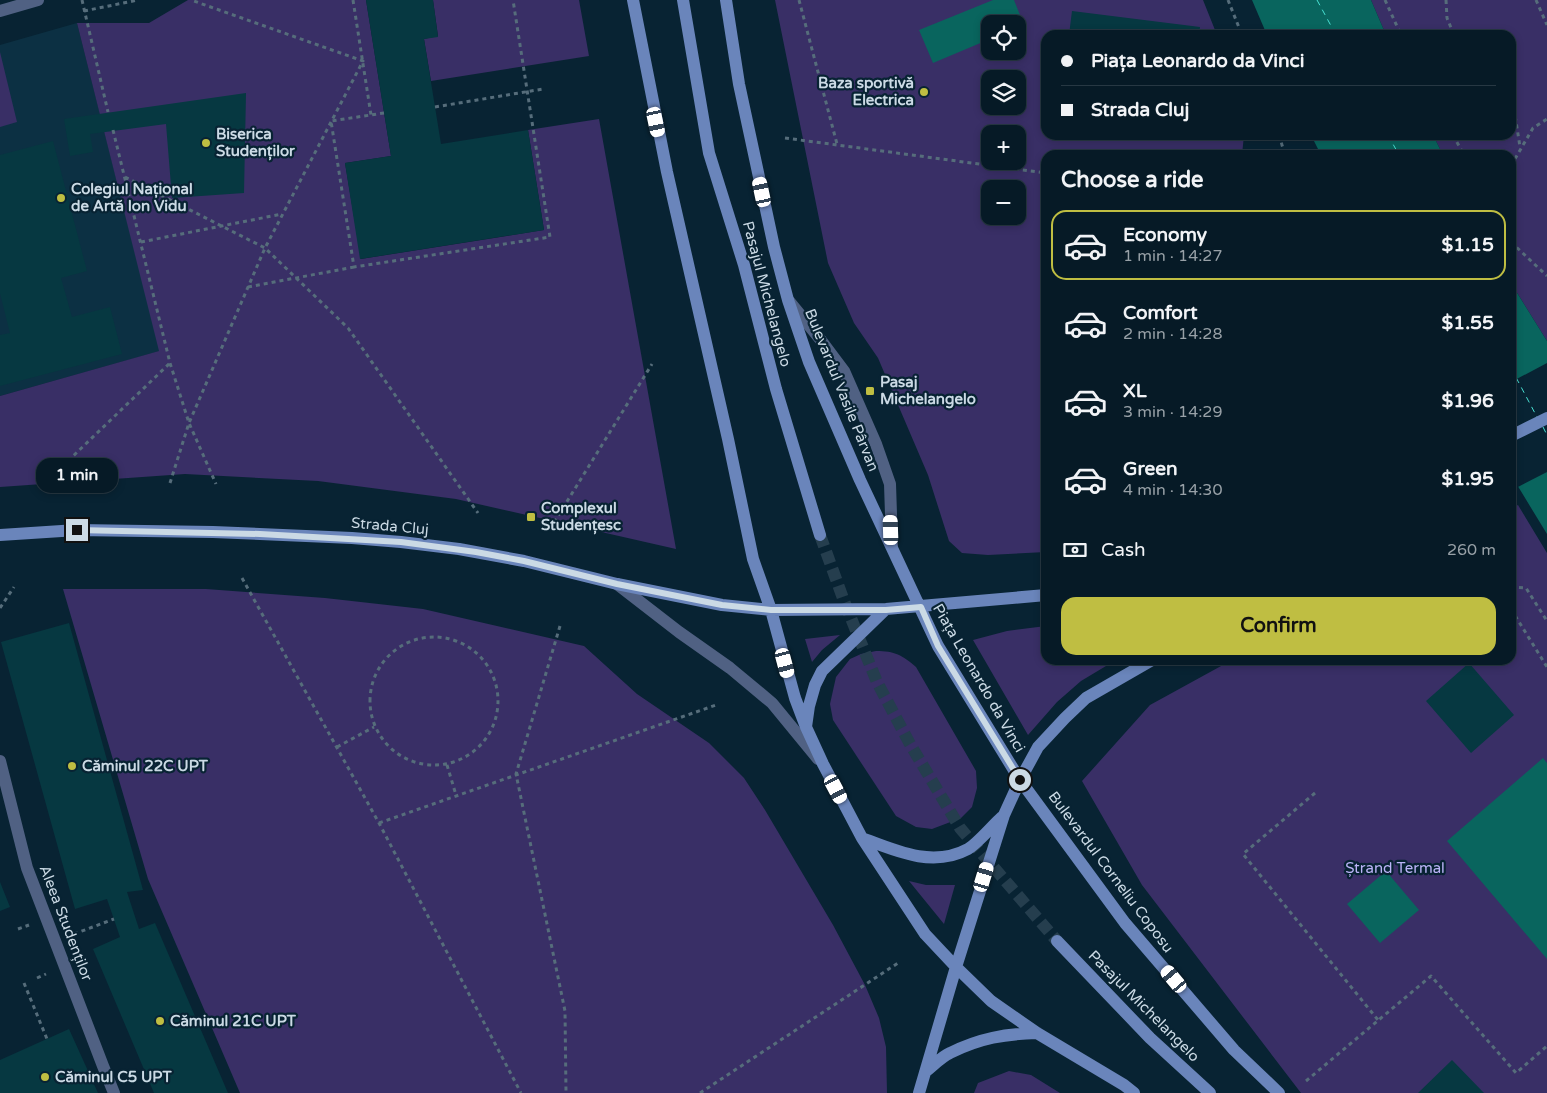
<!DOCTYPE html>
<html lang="en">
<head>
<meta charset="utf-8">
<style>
  body { margin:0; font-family:"Varela Round",sans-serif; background:#0f232e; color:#f1f3f6; height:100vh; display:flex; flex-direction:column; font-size:19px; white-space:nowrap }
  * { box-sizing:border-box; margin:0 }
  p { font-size:16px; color:#98a1a7 }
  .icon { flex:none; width:28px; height:28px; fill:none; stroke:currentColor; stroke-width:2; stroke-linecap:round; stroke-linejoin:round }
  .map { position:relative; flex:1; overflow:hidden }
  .sheet { position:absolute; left:1041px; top:150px; width:475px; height:515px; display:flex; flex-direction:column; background:#061a26; border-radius:15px; box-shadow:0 2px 8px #0003,0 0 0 1px #273843 }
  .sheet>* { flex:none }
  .guide { position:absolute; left:1041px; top:30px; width:475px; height:110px; border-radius:15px; box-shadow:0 2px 8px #0003,0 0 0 1px #273843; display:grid; align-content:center; height:110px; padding:0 20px; background:#061a26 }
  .controls { position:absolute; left:981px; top:15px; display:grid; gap:10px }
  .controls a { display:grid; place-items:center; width:45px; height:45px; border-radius:10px; background:#061a26; box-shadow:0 2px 8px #0003,0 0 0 1px #273843; font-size:25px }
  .end { position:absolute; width:22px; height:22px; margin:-11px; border:6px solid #cbdae5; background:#111; box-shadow:0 0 0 2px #111 }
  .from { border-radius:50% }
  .bubble { position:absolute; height:35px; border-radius:15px; background:#061a26; box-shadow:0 2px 8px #0003,0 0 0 1px #273843; font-size:16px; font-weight:800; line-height:35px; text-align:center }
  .car { position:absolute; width:15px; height:30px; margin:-15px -8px; border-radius:6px; box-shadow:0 0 4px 1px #0007; background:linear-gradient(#fff 24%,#345 0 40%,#fff 0 76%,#345 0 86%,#fff 0) }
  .guide b { display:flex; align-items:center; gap:18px; height:48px; font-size:19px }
  .guide b+b { border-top:1px solid #273843 }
  .guide i { width:12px; height:12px; background:#f1f3f6 }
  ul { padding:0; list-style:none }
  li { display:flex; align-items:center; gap:15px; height:70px; margin:0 10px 8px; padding:0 10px; border:2px solid transparent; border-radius:15px }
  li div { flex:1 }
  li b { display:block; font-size:19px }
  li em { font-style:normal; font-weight:800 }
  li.selected { border-color:#bfbe42 }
  li>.icon { width:45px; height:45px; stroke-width:1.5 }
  h2 { padding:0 20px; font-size:22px; line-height:60px }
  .pay { display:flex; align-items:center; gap:12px; height:55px; padding:0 20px; font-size:19px }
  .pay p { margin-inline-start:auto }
  .cta { display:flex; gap:10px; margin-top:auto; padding:10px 20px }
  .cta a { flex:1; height:58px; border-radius:15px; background:#bfbe42; color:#111; font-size:20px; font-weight:800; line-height:58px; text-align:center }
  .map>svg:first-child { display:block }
  .built { fill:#0c3043 }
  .green { fill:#392f66; fill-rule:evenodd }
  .water { fill:#09655e }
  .pier { fill:#082333 }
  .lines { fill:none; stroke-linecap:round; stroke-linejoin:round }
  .ferry { stroke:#49e1d3; stroke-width:1; stroke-dasharray:6 5; stroke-linecap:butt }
  .building { fill:#063841 }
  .secondary-tunnel { stroke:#253e4e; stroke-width:12; stroke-dasharray:12 6; stroke-linecap:butt }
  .path { stroke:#566d7b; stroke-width:3; stroke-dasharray:4 4; stroke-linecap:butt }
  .lane { stroke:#506183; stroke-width:12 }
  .street { stroke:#506183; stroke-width:12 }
  .secondary { stroke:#6a85bb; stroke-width:12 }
  .route { stroke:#cbdae5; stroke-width:6 }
  .poi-dot { fill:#bfbe42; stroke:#082333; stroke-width:2 }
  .labels { text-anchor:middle; stroke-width:4.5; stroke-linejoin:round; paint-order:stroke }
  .poi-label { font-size:15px; font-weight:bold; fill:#cbdae5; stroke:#082333; text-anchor:start }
  .street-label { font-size:15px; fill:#cbdae5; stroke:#082333 }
  .park-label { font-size:15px; fill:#bcb4f8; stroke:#082333 }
</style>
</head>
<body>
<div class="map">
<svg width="1547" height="1093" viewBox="0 0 1547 1093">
  <rect width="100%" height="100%" fill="#082333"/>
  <path class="built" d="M77,23L160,351L0,396V45Z"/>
  <path class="green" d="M188,0H366L391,156L345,163L361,259L544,230L528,130L599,119L676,549L456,499L318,481L185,474L0,487V396L159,351L77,23H149Z
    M433,0H579L589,56L431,81L424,39L438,36Z
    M775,0H1203L1217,35H1046V135H1244L1242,155H1046V552L988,555L962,553L949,541L928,475L878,358L854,323L828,263ZM990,24H1018V51H990ZM990,79H1018V106H990ZM990,134H1018V161H990ZM990,189H1018V216H990Z
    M1371,0H1547V341L1511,283V155H1443L1433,135H1511V35H1386Z
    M0,52L17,122L0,127Z
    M1518,505L1547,553V1093H1301L1142,885L1082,781L1150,705L1232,660H1511V508Z
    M63,589H206L325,598L423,609L584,646L637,694L709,743L744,778L765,810L833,925L865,985L879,1018L886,1047L887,1093H240L148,879Z
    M1046,626V660H1116L1081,681L1057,702L1028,735L973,640L1007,631Z
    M840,635L822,650L812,662L805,639Z
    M876,651C895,651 902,655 916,667L976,771L977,788L972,807L961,818L932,829L916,827L896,816L833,720L830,704L836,677L850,659L861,654Z
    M909,881L926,885H955L944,924Z
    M1009,1071L1031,1075L1060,1093H974L978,1083Z"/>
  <path class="water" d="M993,0H1014L1024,25L1018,27V24H990V39L933,63L919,30Z
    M1252,0H1371L1386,35H1267Z
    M1311,135H1433L1443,155H1321Z
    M1511,283L1547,341V534L1511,475Z
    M1543,758L1547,763V959L1447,841Z
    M1386,871L1419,910L1380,943L1347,904Z"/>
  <path class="pier" d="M1547,363V472L1516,488L1511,480V382Z"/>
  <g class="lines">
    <path class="ferry" d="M1317,0L1336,35
      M1388,135L1399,155
      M1511,368L1537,417
      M1543,427L1547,435"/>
  </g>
  <path class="building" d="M366,0H433L438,37L424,39L441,144L528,130L544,230L360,259L345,163L391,156Z
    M1072,11L1200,27L1199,35H1069Z
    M246,93L244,193L172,198L166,124L90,134L93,152L70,156L64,119Z
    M53,141L87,271L61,278L72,317L110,307L122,354L0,386V335L10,333L0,293V155Z
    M69,623L143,890L127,892L139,929L155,923L228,1093H154L93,949L120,937L107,899L75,909L1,642Z
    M1469,663L1514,715L1471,753L1426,701Z
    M0,882L10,907L0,911Z
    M69,1029L98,1093H0V1060Z
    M1452,1060L1484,1093H1418Z"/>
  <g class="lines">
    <path class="secondary-tunnel" d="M820,535L844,601L877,682L910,744L960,828L1057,941"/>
    <path class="path" d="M82,0L108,112
      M353,0L371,115
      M799,0L837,144
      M1228,0L1242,35
      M1385,0L1401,35
      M1446,0L1447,18L1454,35
      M1536,0L1547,25
      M84,11L138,0
      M435,107L543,89
      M1511,110L1515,115L1520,147
      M384,113L331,121L354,267L550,237L513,0
      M113,130L170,363L189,423L216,484
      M1279,135L1285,155
      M1453,135L1464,155
      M785,138L1046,173
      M1511,174L1512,164L1533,128L1547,119
      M125,177L265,248L348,328L478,513
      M1511,206L1513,243
      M141,242L282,214
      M1511,242L1547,276
      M248,287L354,267
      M45,483L170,363
      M170,483L189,423L265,248L363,61L191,0
      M550,529L652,364
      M242,578L379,823L521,1093
      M1511,587L1526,588L1547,621
      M0,608L14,587
      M1511,609L1547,667
      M560,626L516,774L565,1011L566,1093
      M370 701a64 64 0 1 1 128 0a64 64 0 1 1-128 0Z
      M337,747L374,727
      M447,765L456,795
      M1315,793L1243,854L1378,1020
      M379,823L716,705
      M18,929L29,925
      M74,934L114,919
      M37,978L46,974
      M24,983L47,1039
      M1306,1081L1431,976L1516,1073L1547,1046
      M700,1093L898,963"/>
    <path class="lane" d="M789,301L820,339L844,371L876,444L890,484L892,545"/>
    <path class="street" d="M0,11L38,0
      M617,584L679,632L730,668L772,703L818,759
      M0,761L27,868L103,1066L114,1093"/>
    <path class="secondary" d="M633,0L667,172L728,439L753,559L771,610L795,698L806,727L823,764L862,838L925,934L956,967L991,1001L1037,1033L1124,1085L1134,1093
      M683,0L709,153L744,265L776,389L820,535
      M726,0L739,84L774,247L788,300L809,362L860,480L938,646L1020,780L1125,923L1234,1050L1279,1093
      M1511,436L1547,418
      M0,535L77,530L213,532L352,538L401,542L459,549L524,561L617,584L722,605L771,610L886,609L1046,595
      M806,727L809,706L815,685L822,671L886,609
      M862,838C896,851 933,868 968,849C977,844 993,825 1002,817
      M1057,941L1150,1038L1210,1093
      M925,1072C933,1066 941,1057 950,1053C980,1038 1005,1034 1037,1033
      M919,1093L956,967L1004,815L1020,780L1038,747L1065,718L1086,698L1152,660"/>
  </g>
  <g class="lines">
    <path class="route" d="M77,530L260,534L401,542L476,552L524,561L617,584L722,605L771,610H886L921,607L938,646L1020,780"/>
  </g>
  <g class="poi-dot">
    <circle cx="924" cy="92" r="5"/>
    <circle cx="206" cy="143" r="5"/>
    <circle cx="61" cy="198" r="5"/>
    <rect x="865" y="386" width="10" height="10" rx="2.5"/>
    <rect x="526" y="512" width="10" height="10" rx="2.5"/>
    <circle cx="72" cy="766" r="5"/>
    <circle cx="160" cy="1021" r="5"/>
    <circle cx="45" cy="1077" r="5"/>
  </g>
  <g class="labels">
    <g class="poi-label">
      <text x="914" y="88" text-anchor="end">Baza sportivă<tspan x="914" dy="17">Electrica</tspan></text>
      <text x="216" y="139">Biserica<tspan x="216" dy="17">Studenților</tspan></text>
      <text x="71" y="194">Colegiul Național<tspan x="71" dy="17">de Artă Ion Vidu</tspan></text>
      <text x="880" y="387">Pasaj<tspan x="880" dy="17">Michelangelo</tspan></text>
      <text x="541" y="513">Complexul<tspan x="541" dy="17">Studențesc</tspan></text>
      <text x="82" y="771">Căminul 22C UPT</text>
      <text x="170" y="1026">Căminul 21C UPT</text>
      <text x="55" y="1082">Căminul C5 UPT</text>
    </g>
    <g class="street-label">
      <text transform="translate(767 294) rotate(75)" y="5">Pasajul Michelangelo</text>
      <text transform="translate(842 390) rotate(68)" y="5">Bulevardul Vasile Pârvan</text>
      <text transform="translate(390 526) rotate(5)" y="5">Strada Cluj</text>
      <text transform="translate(979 678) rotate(60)" y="5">Piața Leonardo da Vinci</text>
      <text transform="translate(1111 872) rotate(53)" y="5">Bulevardul Corneliu Coposu</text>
      <text transform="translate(66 923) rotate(69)" y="5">Aleea Studenților</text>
      <text transform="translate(1144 1006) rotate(45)" y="5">Pasajul Michelangelo</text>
    </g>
    <g class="park-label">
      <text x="1395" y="873">Ștrand Termal</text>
    </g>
  </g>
</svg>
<div class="controls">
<a><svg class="icon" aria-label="locate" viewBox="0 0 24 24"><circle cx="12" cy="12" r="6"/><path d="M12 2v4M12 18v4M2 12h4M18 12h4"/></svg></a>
<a><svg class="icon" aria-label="layers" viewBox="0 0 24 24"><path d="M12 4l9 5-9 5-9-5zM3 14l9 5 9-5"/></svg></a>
<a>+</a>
<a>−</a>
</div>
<i class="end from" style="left:1020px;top:780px"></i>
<i class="end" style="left:77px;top:530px"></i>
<div class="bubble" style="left:36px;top:458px;width:82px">1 min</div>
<i class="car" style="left:656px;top:122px;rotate:168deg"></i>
<i class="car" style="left:762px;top:192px;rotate:348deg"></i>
<i class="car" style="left:891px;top:530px;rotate:358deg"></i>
<i class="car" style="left:785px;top:663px;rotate:165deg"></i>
<i class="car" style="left:836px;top:789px;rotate:152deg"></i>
<i class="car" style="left:984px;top:877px;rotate:17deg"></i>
<i class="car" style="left:1174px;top:979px;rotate:320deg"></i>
<div class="guide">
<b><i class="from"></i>Piața Leonardo da Vinci</b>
<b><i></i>Strada Cluj</b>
</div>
<section class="sheet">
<h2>Choose a ride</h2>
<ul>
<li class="selected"><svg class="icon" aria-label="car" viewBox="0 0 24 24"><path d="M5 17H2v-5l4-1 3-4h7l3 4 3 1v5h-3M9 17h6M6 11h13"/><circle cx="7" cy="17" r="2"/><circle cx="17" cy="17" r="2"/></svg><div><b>Economy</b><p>1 min · 14:27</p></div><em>$1.15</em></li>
<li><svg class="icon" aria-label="car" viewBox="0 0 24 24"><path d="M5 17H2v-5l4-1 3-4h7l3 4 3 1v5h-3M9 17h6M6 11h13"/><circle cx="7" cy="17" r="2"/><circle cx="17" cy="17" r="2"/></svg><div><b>Comfort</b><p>2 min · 14:28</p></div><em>$1.55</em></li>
<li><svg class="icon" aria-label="car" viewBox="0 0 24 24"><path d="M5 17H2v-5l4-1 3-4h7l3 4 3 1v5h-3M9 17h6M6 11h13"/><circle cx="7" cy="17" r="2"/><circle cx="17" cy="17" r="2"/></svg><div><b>XL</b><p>3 min · 14:29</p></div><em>$1.96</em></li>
<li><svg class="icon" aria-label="car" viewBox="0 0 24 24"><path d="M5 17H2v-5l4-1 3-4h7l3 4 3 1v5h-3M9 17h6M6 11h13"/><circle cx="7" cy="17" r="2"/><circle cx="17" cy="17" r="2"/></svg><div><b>Green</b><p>4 min · 14:30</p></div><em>$1.95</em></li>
</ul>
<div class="pay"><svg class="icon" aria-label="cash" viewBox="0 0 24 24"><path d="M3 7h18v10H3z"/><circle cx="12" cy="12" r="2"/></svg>Cash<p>260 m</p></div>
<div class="cta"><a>Confirm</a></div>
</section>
</div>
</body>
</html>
